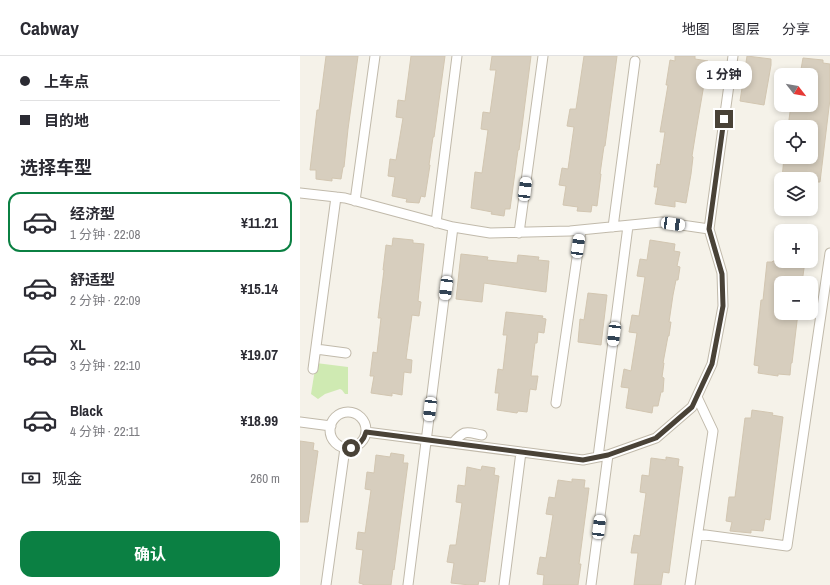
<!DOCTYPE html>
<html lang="zh">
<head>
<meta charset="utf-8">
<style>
  body { margin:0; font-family:"Archivo Narrow","Noto Sans SC",sans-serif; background:#f7f7f7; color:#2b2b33; height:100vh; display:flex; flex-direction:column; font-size:15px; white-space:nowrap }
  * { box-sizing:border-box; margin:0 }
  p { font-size:13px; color:#7c7c81 }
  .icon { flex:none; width:22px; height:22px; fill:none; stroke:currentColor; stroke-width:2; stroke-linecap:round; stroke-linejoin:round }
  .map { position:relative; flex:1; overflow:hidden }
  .side { display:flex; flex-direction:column; background:#fff; width:300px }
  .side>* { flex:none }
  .top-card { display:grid; align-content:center; height:88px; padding:0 20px; background:#fff }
  .needle { width:26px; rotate:121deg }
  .controls { position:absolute; left:474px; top:12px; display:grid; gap:8px }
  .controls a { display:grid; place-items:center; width:44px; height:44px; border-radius:8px; background:#fff; box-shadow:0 2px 6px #0003; font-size:20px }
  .end { position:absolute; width:18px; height:18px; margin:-9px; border:5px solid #494237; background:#fff; box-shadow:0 0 0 2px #fff }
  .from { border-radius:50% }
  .bubble { position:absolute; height:28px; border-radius:12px; background:#fff; box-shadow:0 2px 6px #0003; font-size:13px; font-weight:700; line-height:28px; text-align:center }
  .car { position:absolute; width:12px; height:24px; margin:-12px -6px; border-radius:5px; box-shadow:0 0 3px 1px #0007; background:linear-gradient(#fff 24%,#345 0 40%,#fff 0 76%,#345 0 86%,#fff 0) }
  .top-card b { display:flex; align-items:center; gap:14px; height:38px; font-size:15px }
  .top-card b+b { border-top:1px solid #e1e1e2 }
  .top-card i { width:10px; height:10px; background:#2b2b33 }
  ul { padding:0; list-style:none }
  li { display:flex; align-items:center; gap:12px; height:60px; margin:0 8px 6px; padding:0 12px; border:2px solid transparent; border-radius:12px }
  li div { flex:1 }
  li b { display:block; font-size:15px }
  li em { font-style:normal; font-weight:700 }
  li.active { border-color:#0b8043 }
  li>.icon { width:36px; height:36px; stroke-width:1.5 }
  h2 { padding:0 20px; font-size:18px; line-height:48px }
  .pay { display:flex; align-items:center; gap:10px; height:44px; padding:0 20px; font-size:15px }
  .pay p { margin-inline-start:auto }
  .primary-button { display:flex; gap:8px; margin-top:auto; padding:8px 20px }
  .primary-button a { flex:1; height:46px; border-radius:12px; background:#0b8043; color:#fff; font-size:16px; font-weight:700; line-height:46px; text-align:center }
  header { display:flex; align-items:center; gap:24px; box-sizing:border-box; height:56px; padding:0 20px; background:#fff; border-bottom:1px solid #e1e1e2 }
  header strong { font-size:19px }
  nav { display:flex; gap:22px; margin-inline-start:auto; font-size:14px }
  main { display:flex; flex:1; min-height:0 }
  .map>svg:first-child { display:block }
  .green { fill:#cfeab2 }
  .building { fill:#d7cebe; stroke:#d2c6b1 }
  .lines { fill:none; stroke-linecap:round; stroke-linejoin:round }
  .lane-casing { stroke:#c1baab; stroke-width:11 }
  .lane { stroke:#fff; stroke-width:9 }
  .route { stroke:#494237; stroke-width:5 }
</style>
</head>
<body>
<header>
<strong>Cabway</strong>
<nav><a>地图</a><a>图层</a><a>分享</a></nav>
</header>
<main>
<section class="side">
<div class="top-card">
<b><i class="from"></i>上车点</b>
<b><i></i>目的地</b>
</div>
<h2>选择车型</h2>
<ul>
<li class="active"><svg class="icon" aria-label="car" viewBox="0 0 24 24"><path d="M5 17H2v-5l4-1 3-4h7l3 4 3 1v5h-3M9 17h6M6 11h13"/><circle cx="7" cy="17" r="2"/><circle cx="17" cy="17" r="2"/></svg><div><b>经济型</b><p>1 分钟 · 22:08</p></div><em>¥11.21</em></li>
<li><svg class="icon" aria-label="car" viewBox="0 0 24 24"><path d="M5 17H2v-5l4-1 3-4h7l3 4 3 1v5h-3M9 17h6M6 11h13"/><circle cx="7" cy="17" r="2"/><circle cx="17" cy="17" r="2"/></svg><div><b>舒适型</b><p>2 分钟 · 22:09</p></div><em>¥15.14</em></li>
<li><svg class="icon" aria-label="car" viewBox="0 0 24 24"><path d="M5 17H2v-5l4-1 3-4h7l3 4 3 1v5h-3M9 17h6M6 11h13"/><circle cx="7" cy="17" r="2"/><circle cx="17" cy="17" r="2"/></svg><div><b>XL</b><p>3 分钟 · 22:10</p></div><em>¥19.07</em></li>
<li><svg class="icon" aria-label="car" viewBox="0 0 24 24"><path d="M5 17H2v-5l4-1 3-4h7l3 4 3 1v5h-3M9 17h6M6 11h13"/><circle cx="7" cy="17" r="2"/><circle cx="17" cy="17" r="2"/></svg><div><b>Black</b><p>4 分钟 · 22:11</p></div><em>¥18.99</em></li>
</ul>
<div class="pay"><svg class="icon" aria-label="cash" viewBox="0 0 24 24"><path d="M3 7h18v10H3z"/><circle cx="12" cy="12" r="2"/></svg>现金<p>260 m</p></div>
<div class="primary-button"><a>确认</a></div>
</section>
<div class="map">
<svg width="530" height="529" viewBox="0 0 530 529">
  <rect width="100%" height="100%" fill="#f5f2e9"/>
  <path class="green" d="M16,307L48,311V338H45L42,334L40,333L25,338L18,343L11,338Z"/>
  <path class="building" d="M26,0H58L48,73L44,111H43L41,123L32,122V125L16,123V114H10L17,54H19Z
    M111,0H145L134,81H133L129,109H130L125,141L121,140L119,147L106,146L107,143L92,140L95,121L88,120L90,103L96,104L103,62L96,61L98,44L105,45Z
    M192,0H231L223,63L219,94H218L210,153H205L204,160L191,158L192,156L171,152L175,116L182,117L188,74L181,73L183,56L190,57L192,43L196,14H190Z
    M284,0H317L305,90H304L300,118H301L297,150L292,149L291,156L277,155L278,151L263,149L266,130L259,129L262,112L268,113L274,71L267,70L270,53H276Z
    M375,0H395V3L408,5L396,75L392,100L393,101L391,118L386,147L375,145V151L355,148L358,131H354L357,108L360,109L365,76H360L368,29H366L370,4L375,5Z
    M447,0L471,3V9L464,49L440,45Z
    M503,2L523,4V7L530,8V43L520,126H511V123H482L484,101H511V71H488L491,49H511V19H500Z
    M93,182L113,184V187L124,188L118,245L121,246L119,260L112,259L106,303L112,304L111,317L104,316L102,339L92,337V340L71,337L74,320H70L73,296L77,297L81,262H78L84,214H83L86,189L92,190Z
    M350,184L375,188L374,195L380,196L377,210L380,211L378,224H376L373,239L369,266H371L369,280H368L363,307H364L362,321L364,322L363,336H361L358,350H353L352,357L326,352L329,332L321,331L324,313L331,315L337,277L329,276L332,259L339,260L345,221L337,220L340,203L347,204Z
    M161,198L188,201L187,204L217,207L218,199L239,201L238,204L249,205L246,236L184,227L182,246L156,243Z
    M473,205H505L502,227H481V257H498L492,307H491L490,319L478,318V320L458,317L459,310L454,309L461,244H463L467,206H472Z
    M288,237L307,239L301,289L278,286L280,263L284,264Z
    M206,256L243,260L242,262L246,263L244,277L238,276L237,287H235L231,320H238L236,334L230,333L227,356L218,355L217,357L197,354L199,337H195L198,313L203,314L207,279H203Z
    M452,354L473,357L472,359L483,361L470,464L465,463L463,475L451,474V477L430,475L432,466L426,465L429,441H435L445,362H451Z
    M0,385L14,387L13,394L18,395L8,466H0Z
    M91,397L104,399L103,407H108L94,514L93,513L91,529H63V528L59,527L63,494L56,493L58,476L65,477L71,434L65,433L67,416L74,417L76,399L90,401Z
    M366,401L379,403L378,410L383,411L369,517L363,516L361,529H334L338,497H331L334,479L340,480L346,437L340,436L342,419L349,420L351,402L366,404Z
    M182,410L195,412L194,419L199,420L185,526L179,525L178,529H170L151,527L154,507L147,506L150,489H156L162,447L156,446L158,429L165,430L167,411L181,414Z
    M272,423L285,424L284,432H289L279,508H281L278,529H243L244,519L237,518L240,501L246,502L253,459L246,458L249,441L255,442L258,424L272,426Z"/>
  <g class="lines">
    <defs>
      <path id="lane" d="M0,137L45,142L153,171L190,177L270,175L361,166L409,173L433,0
        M55,145L75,0
        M136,167L157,0
        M313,171L335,5
        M219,177L243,0
        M16,293L46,297
        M13,313L36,141
        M256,347L281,174
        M30 374a18 18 0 1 1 36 0a18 18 0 1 1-36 0Z
        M0,366L31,370
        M66,376L283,404L308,399L356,382L392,351L412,308L423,250L422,217L409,173
        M153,387C165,373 166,376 182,379
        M298,401L328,170
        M398,478L487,490L530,197
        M26,529L45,392
        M108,529L153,171
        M204,529L221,396
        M291,529L308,399
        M390,529L413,375L397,341"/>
    </defs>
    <use href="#lane" class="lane-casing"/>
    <use href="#lane" class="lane"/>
  </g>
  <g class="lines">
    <path class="route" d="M51,392C60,389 64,384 66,376L283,404L308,399L356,382L392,351L412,308L423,250L422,218L409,173L424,63"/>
  </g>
</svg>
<div class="controls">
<a><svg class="needle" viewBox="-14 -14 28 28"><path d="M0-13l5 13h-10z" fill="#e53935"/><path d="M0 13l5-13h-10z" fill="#7c7c81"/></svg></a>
<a><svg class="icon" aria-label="locate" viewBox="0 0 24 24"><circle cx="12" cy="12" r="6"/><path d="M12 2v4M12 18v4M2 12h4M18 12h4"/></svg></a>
<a><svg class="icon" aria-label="layers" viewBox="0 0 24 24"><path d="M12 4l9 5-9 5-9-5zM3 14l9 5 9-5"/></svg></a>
<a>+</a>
<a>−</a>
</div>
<i class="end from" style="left:51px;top:392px"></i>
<i class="end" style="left:424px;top:63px"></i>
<div class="bubble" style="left:396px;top:5px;width:56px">1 分钟</div>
<i class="car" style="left:225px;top:133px;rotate:7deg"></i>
<i class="car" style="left:373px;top:168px;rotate:98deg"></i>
<i class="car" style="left:278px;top:190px;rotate:8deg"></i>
<i class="car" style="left:146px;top:232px;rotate:187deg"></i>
<i class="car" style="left:314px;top:278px;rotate:187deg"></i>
<i class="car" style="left:130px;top:353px;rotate:187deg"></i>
<i class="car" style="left:299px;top:471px;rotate:7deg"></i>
</div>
</main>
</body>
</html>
